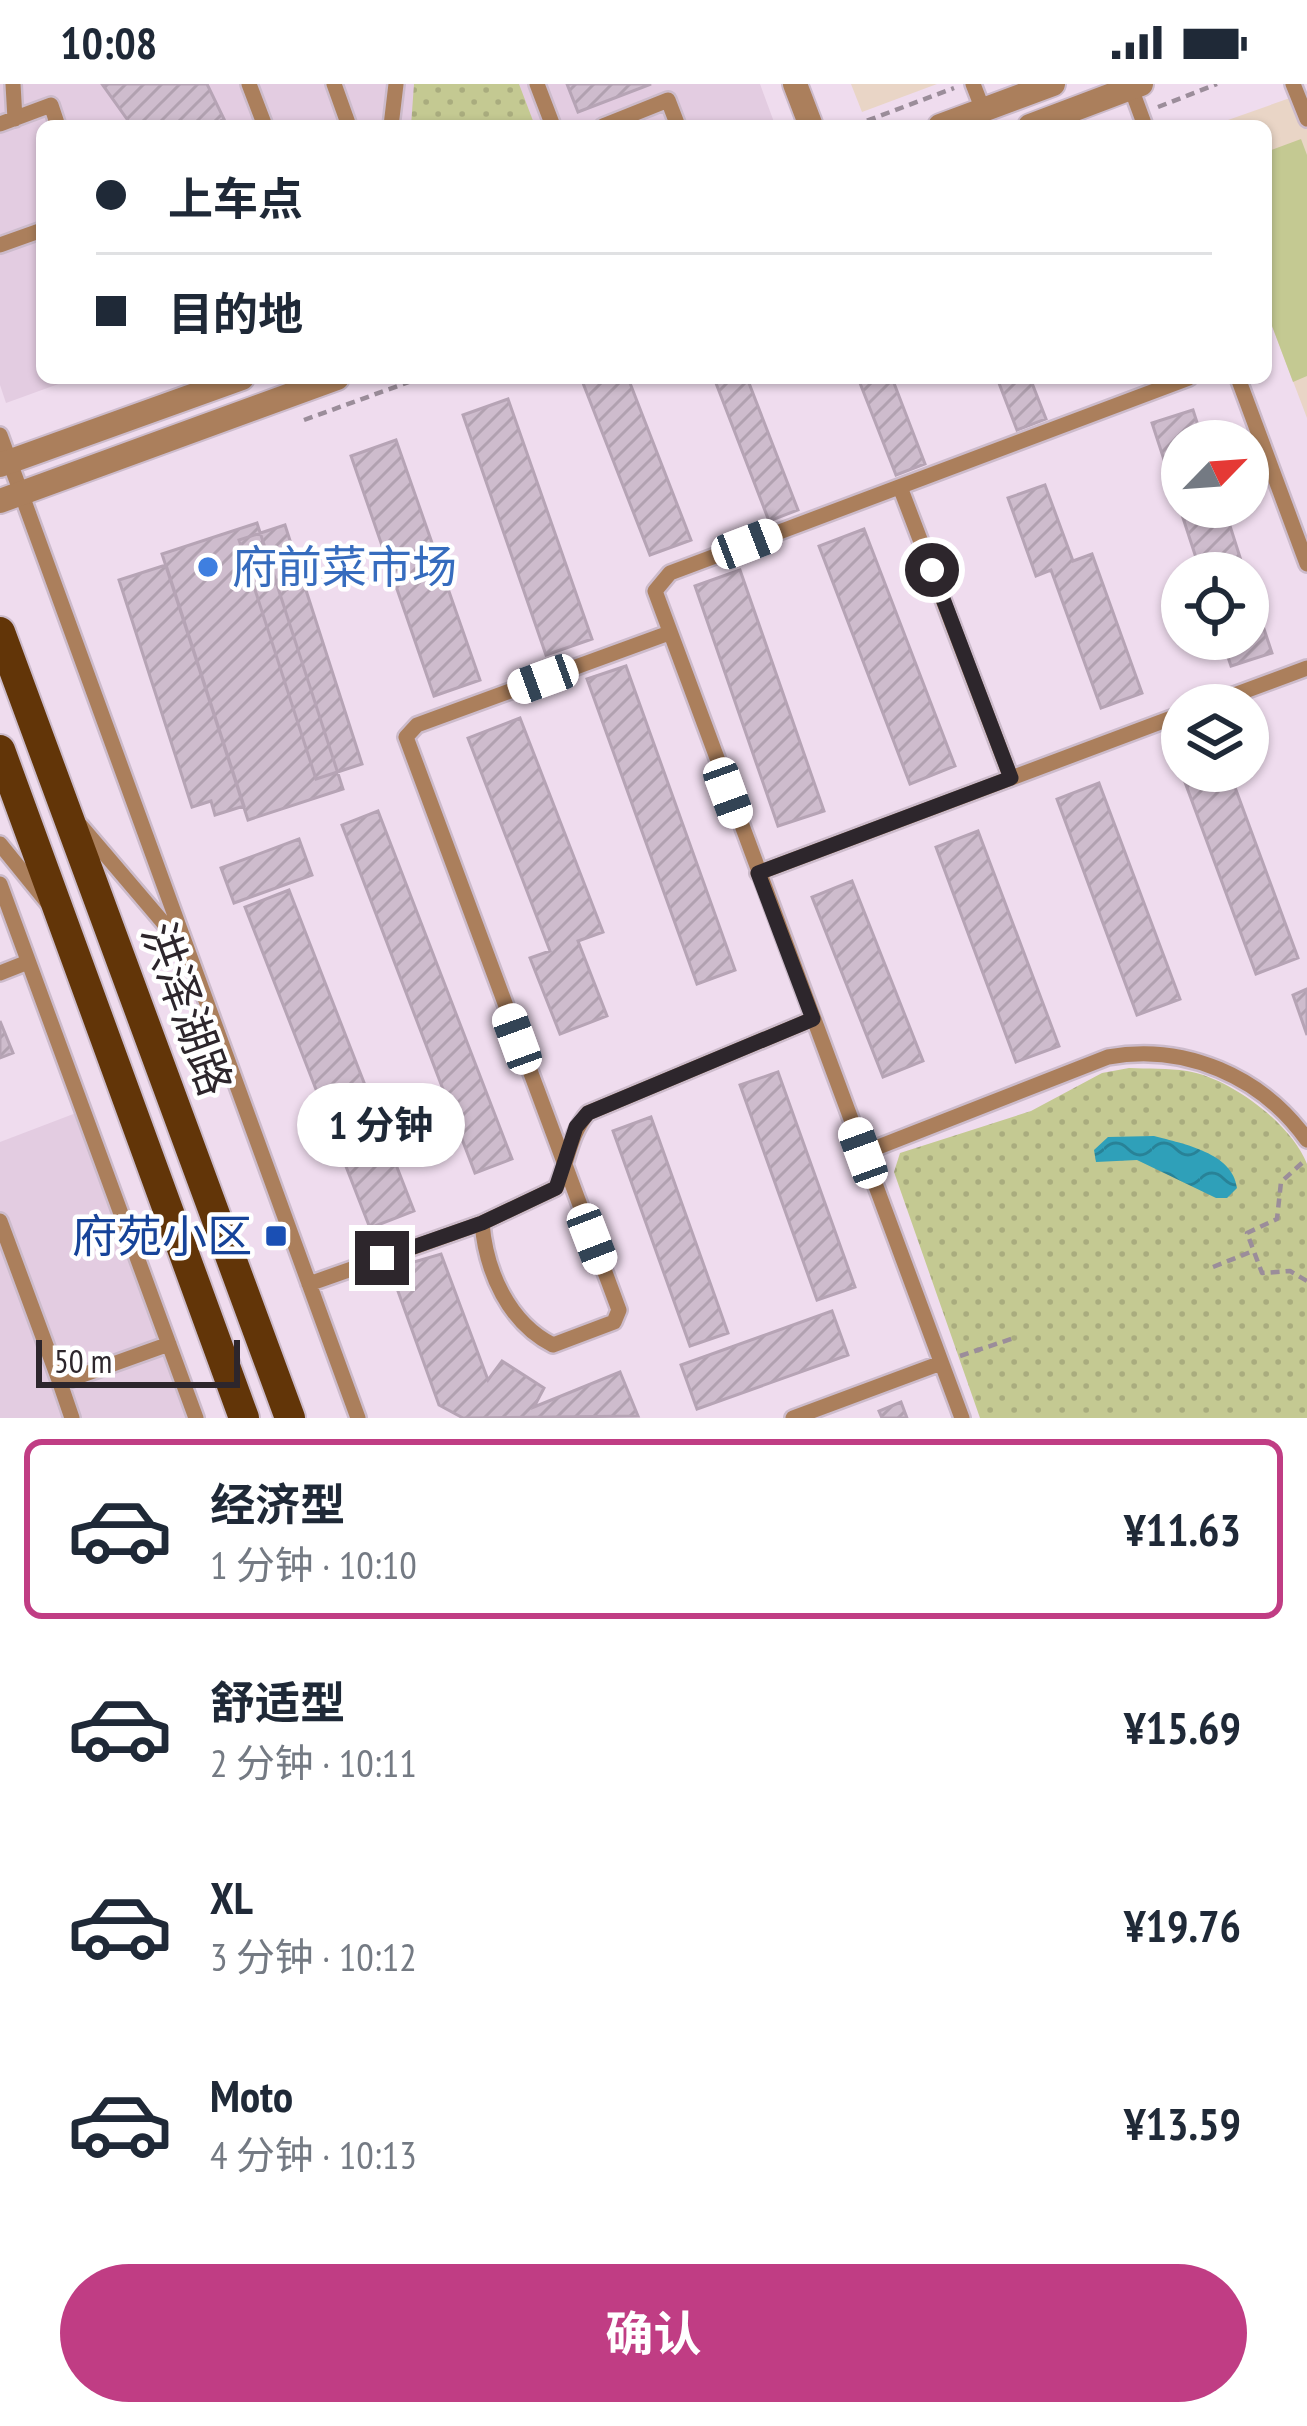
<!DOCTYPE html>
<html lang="zh">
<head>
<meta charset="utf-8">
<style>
  body { margin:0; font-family:"PT Sans Narrow","Noto Sans SC",sans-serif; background:#f2f2f3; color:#1f2937; height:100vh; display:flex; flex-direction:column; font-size:45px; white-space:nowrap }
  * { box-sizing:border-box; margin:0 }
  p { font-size:39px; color:#747a83 }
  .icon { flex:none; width:66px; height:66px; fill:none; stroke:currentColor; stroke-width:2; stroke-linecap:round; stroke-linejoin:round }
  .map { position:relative; height:1334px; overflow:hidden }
  .panel { display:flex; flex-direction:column; background:#fff; flex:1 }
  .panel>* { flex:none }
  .top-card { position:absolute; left:36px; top:36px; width:1236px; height:264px; border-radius:18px; box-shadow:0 3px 9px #0004; display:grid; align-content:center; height:264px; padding:0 60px; background:#fff }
  .needle { width:78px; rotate:65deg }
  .fabs { position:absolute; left:1161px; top:336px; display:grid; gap:24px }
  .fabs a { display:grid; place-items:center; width:108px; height:108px; border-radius:50%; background:#fff; box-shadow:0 3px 9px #0004; font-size:60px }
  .scale { position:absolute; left:36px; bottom:30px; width:204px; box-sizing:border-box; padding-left:12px; border:6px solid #2d262c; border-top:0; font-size:33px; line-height:42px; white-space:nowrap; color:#2d262c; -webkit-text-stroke:9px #fff; paint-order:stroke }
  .end { position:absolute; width:54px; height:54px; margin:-27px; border:15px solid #2d262c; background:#fff; box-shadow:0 0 0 6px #fff }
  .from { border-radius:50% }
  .bubble { position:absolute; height:84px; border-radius:42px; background:#fff; box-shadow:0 3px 9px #0004; font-size:39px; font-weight:700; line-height:84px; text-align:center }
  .car { position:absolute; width:36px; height:72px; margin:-36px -18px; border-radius:15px; box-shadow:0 0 9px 3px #0007; background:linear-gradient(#fff 24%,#345 0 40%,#fff 0 76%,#345 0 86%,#fff 0) }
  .top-card b { display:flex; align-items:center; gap:42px; height:114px; font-size:45px }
  .top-card b+b { border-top:3px solid #e0e1e3 }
  .top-card i { width:30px; height:30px; background:#1f2937 }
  ul { padding:21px 0 0; list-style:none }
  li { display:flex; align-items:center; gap:36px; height:180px; margin:0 24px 18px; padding:0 36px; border:6px solid transparent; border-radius:18px }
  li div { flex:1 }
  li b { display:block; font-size:45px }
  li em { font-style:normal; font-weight:700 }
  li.active { border-color:#c03d84 }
  li>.icon { width:108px; height:108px; stroke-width:1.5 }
  .primary-button { display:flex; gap:24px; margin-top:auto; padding:24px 60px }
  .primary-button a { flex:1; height:138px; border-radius:72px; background:#c03d84; color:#fff; font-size:48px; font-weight:700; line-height:138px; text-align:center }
  .status { display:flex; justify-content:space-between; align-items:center; height:84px; padding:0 60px; background:#fff; direction:ltr }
  .status svg { height:33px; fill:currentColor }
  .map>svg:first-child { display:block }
  .built { fill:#e3cce1 }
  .education { fill:#e9d5c6 }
  .park { fill:url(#park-dots) }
  .pitch { fill:#c4c992 }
  .water { fill:url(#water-waves) }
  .building { fill:url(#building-hatch); stroke:#b6a4b5; stroke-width:3 }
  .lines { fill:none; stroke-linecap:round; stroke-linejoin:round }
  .service-casing { stroke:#ccbbcb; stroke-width:20 }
  .minor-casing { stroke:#ccbbcb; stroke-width:28 }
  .tertiary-casing { stroke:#ccbbcb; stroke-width:28 }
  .primary-casing { stroke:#ccbbcb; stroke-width:34 }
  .path { stroke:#9b8d9a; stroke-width:4.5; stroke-dasharray:9 6; stroke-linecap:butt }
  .service { stroke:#ab7f5c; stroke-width:15 }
  .minor { stroke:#ab7f5c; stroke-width:24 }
  .tertiary { stroke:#ab7f5c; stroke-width:24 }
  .primary { stroke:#623508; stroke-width:30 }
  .route { stroke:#2d262c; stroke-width:15 }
  .shop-dot { fill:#3f7fe0; stroke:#fff; stroke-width:4.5 }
  .transit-dot { fill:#1a4fb4; stroke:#fff; stroke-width:4.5 }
  .labels { text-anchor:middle; stroke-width:9; stroke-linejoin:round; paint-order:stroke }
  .shop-label { font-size:45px; fill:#366cbe; stroke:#fff; text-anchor:start }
  .street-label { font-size:45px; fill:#2d262c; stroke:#fff }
  .transit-label { font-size:45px; fill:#164399; stroke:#fff; text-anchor:end }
</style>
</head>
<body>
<div class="status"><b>10:08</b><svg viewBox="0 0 49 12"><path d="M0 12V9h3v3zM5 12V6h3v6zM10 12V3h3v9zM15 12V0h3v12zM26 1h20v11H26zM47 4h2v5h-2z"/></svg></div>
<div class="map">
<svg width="1307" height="1334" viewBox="0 0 1307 1334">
  <defs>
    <pattern id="park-dots" width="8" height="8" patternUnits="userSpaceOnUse" patternTransform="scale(3)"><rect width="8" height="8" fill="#c4c992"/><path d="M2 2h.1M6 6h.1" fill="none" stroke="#a9ac7e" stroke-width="1.8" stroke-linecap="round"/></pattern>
    <pattern id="water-waves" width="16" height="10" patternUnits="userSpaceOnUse" patternTransform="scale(3)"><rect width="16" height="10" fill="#2fa0b9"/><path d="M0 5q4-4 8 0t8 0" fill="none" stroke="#288297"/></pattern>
    <pattern id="building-hatch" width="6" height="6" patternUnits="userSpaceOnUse" patternTransform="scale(3)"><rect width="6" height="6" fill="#cebccd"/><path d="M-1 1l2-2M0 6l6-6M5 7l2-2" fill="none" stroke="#b1a1b0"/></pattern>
  </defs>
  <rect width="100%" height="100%" fill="#efdcee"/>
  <path class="built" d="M0,0H760L774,38L42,42V294H75L6,319L0,301Z
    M76,1029L190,1334H0V1058Z"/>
  <path class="education" d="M851,0H937L862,28Z
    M1307,8V334L1266,226V42H1211Z"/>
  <path class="park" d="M414,0H519L535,42H411Z
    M1129,984C1148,985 1168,984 1187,987C1230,994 1291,1039 1307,1080V1334H980L894,1088L900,1069L1031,1027L1102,989Z"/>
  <path class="pitch" d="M1301,55L1307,71V292L1293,298L1266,226V68Z"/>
  <path class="water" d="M1154,1052C1184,1060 1233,1069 1237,1104L1227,1114H1216L1137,1076L1096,1078L1094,1066L1108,1053Z"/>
  <path class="building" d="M102,0H207L224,35L211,42H132Z
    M567,0H651L578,28Z
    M581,294H628L691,456L650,471Z
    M714,294H747L798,426L769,437Z
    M858,294H892L925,380L896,391Z
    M997,294H1030L1046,335L1017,346Z
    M508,315L592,555L546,571L463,331Z
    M1193,326L1203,357H1182V423H1224L1245,489H1201L1152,339Z
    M396,356L480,596L434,612L351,372Z
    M1045,401L1073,477L1092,470L1142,609L1101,624L1051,486L1036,492L1008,414Z
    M257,439L343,705L248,736L162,470Z
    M285,441L362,680L316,695L239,456Z
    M864,445L955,682L910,700L819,462Z
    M166,481L244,722L215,731L211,717L192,723L119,496Z
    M740,486L824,727L778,742L695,502Z
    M1248,497L1272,569L1231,582L1222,555H1248Z
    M626,582L735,886L697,900L587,595Z
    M520,634L603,848L578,857L607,932L560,950L530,874L550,867L468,654Z
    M1182,672V687H1229L1298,874L1256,890L1176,674Z
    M1099,699L1180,915L1137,931L1057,715Z
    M378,727L512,1075L475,1089L342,741Z
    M978,747L1059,962L1016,978L936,763Z
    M299,755L312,791L234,819L221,784Z
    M852,797L923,977L883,993L812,813Z
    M289,806L414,1127L370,1144L245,823Z
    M1307,905V951L1293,911Z
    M0,937L13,969L0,974Z
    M778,988L855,1203L817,1216L740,1001Z
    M651,1033L728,1249L690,1262L613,1047Z
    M441,1170L488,1296L502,1277L544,1304L534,1323L620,1288L638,1332L463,1334L439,1321L390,1185Z
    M832,1227L848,1271L697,1325L681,1281Z
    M901,1318L907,1334H882L879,1327Z"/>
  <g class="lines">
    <defs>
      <path id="service" d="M13,0L15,35
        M249,0L265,42
        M334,0L349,42
        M537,0L553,42
        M973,0L983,26
        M1293,0L1307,35
        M1131,4L1145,42
        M0,40L51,21L58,42
        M391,42L396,0
        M603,42L668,16L678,42
        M0,161L42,146
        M1238,294L1307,480
        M0,351L358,1334
        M900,403L1011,694
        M669,549L417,641L406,653L619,1226L614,1238L553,1261C509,1239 486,1188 482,1139L556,1104C568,1079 569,1051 588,1029L813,935
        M1207,621L1307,584
        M81,742L178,856
        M0,760L47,818
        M758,789L1182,630
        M0,800L196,1334
        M0,889L28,878
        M863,1069L1108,973C1184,959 1262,992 1307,1056
        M0,1137L60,1299L169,1260
        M309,1200L482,1139
        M60,1299L72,1334
        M793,1334L941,1279
        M962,1334L655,507L670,489L1189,294"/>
      <path id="minor" d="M795,0L811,42"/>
      <path id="tertiary" d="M940,42L1053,0
        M1030,42L1141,0
        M0,381L242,294
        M0,417L337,294"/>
      <path id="primary" d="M0,548L290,1334
        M0,666L244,1334"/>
    </defs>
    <use href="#service" class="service-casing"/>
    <use href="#minor" class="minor-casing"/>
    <use href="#tertiary" class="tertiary-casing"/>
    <use href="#primary" class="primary-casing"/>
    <path class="path" d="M1158,23L1217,0
      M853,42L954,4
      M304,336L420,294
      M1302,1079L1281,1098L1277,1135L1247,1149L1262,1189L1290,1187L1307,1197
      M1213,1183L1253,1167
      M960,1272L1017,1253"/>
    <use href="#service" class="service"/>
    <use href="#minor" class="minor"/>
    <use href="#tertiary" class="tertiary"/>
    <use href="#primary" class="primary"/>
  </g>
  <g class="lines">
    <path class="route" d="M382,1174L482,1139L556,1104L576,1043L588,1029L813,935L758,789L1011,694L932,486"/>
  </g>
  <circle class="shop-dot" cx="208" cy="483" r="12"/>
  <rect class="transit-dot" x="264" y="1140" width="24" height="24" rx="6"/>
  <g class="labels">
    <g class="shop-label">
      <text x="232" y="499">府前菜市场</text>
    </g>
    <g class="street-label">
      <text transform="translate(187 925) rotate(70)" y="16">洪泽湖路</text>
    </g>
    <g class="transit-label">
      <text x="252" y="1168">府苑小区</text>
    </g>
  </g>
</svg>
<div class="fabs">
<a><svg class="needle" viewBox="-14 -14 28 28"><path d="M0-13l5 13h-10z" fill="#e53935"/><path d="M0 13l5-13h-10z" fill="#747a83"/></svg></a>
<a><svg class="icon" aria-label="locate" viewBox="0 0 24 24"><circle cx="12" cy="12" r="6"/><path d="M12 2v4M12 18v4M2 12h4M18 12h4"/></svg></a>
<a><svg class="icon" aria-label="layers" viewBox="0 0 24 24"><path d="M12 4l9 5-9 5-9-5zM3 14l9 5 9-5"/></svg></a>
</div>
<div class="scale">50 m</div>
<i class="end from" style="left:932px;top:486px"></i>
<i class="end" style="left:382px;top:1174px"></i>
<div class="bubble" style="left:297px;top:999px;width:168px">1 分钟</div>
<i class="car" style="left:747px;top:460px;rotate:69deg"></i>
<i class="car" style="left:543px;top:595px;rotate:250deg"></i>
<i class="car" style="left:728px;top:709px;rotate:160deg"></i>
<i class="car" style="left:517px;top:955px;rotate:340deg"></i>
<i class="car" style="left:863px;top:1069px;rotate:340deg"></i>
<i class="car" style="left:592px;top:1155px;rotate:159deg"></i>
<div class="top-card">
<b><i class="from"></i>上车点</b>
<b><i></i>目的地</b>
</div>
</div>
<section class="panel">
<ul>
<li class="active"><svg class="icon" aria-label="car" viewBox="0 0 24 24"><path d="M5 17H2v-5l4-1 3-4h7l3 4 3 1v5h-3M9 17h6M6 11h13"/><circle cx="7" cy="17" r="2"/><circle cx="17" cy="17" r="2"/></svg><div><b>经济型</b><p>1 分钟 · 10:10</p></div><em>¥11.63</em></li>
<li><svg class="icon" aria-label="car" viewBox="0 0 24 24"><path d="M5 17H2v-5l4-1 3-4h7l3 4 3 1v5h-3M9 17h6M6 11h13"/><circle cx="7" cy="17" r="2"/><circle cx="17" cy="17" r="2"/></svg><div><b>舒适型</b><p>2 分钟 · 10:11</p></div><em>¥15.69</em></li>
<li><svg class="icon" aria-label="car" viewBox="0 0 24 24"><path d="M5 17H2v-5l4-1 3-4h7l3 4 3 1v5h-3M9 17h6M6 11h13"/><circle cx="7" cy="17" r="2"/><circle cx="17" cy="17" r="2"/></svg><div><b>XL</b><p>3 分钟 · 10:12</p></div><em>¥19.76</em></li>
<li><svg class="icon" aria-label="car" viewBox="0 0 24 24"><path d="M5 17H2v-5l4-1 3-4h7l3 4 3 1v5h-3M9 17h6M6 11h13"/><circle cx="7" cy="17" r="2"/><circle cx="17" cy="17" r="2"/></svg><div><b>Moto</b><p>4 分钟 · 10:13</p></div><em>¥13.59</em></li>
</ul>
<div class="primary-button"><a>确认</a></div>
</section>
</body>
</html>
